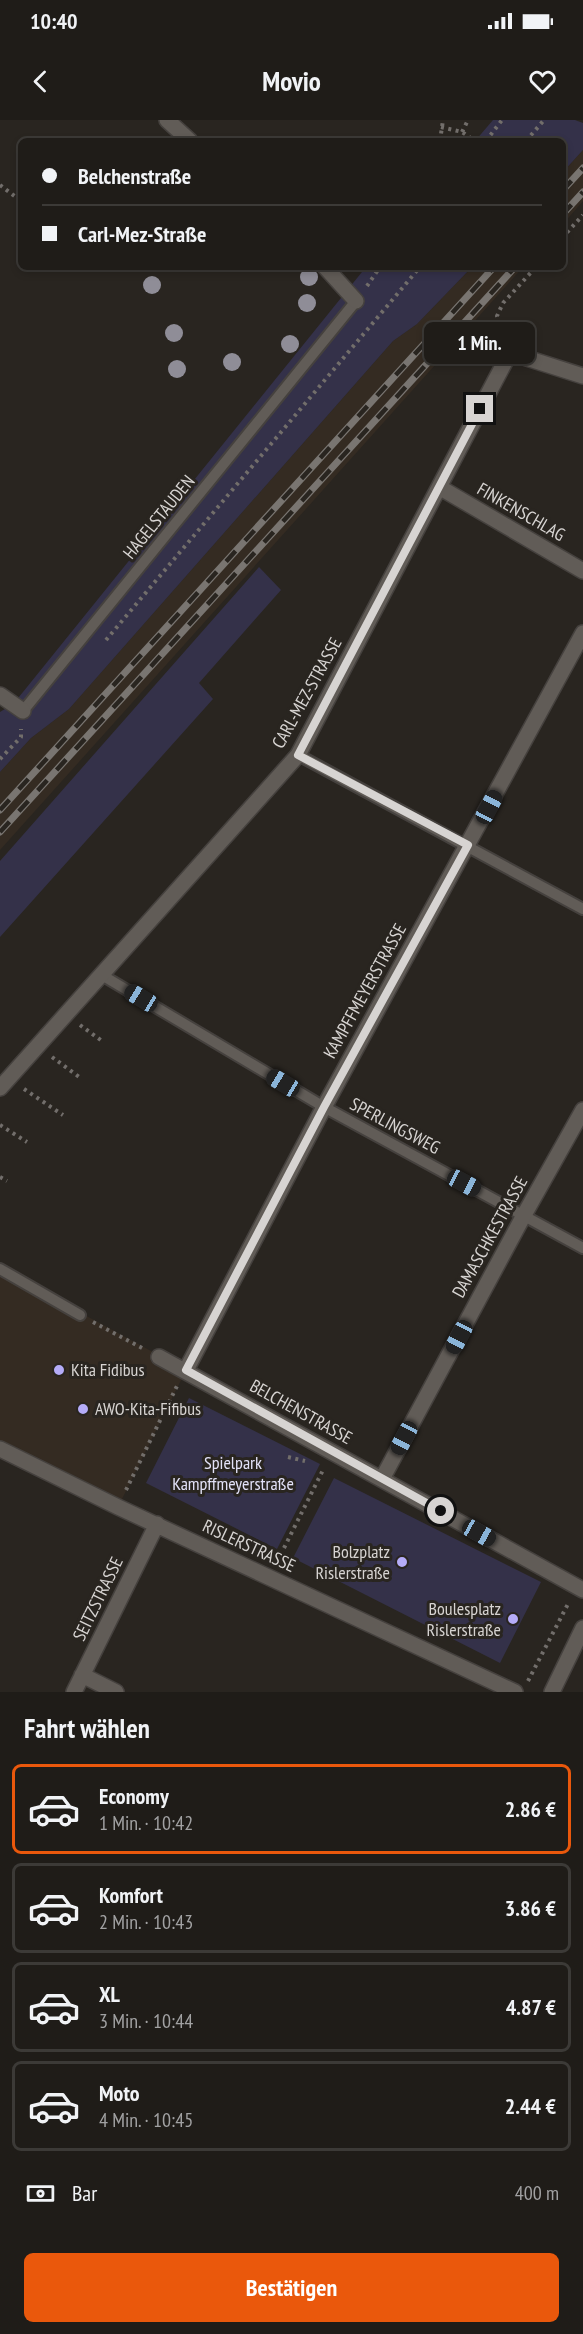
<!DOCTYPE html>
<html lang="de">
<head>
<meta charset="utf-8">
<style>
  body { margin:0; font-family:"PT Sans Narrow",sans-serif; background:#2c2925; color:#f1f3f6; height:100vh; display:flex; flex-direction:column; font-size:22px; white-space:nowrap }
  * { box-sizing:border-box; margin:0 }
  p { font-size:20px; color:#a1a1a2 }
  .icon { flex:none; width:33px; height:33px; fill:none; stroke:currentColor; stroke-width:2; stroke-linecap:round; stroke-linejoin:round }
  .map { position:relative; height:1572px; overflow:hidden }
  .panel { display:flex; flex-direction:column; background:#1f1c18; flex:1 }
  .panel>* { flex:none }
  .top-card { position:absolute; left:18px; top:18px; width:548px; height:132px; border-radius:9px; box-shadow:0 3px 9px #0003,0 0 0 2px #3c3a37; display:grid; align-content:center; height:132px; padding:0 24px; background:#1f1c18 }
  .end { position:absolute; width:27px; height:27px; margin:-14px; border:8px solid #d7d4d2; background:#111; box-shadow:0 0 0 3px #111 }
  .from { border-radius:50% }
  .bubble { position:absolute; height:42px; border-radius:9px; background:#1f1c18; box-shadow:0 3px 9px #0003,0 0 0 2px #3c3a37; font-size:20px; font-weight:700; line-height:42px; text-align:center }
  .car { position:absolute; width:18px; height:36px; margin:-18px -9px; border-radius:8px; box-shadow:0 0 4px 2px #0007; background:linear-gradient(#222 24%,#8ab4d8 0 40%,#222 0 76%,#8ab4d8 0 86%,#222 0) }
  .top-card b { display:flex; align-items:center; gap:21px; height:57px; font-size:22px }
  .top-card b+b { border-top:2px solid #3c3a37 }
  .top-card i { width:15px; height:15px; background:#f1f3f6 }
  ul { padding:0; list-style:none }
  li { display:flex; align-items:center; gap:18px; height:90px; margin:0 12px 9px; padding:0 12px; border:3px solid #3c3a37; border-radius:9px }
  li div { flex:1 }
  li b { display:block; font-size:22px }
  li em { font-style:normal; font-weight:700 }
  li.current { border-color:#ea580c }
  li>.icon { width:54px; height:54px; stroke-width:1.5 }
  h2 { padding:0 24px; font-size:27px; line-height:72px }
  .pay { display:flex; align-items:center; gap:15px; height:66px; padding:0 24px; font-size:22px }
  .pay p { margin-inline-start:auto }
  .cta { display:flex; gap:12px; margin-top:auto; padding:12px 24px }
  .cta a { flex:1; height:69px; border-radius:9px; background:#ea580c; color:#fff; font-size:24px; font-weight:700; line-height:69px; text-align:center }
  .status { display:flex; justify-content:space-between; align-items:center; height:42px; padding:0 30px; background:#1f1c18; direction:ltr }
  .status svg { height:16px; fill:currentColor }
  header { display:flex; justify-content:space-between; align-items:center; height:78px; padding:0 24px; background:#1f1c18; font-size:27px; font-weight:700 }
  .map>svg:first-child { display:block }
  .built { fill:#342b22 }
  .green { fill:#343149 }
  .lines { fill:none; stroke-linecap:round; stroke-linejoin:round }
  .service-casing { stroke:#45413e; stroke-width:14 }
  .minor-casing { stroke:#45413e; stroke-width:18 }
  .tertiary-casing { stroke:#45413e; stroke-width:18 }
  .path { stroke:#726e6b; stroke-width:4; stroke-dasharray:3 4.5; stroke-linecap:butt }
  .service { stroke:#615c57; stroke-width:10 }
  .minor { stroke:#615c57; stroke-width:15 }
  .tertiary { stroke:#615c57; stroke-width:15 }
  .rail-casing { stroke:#797571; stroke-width:7 }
  .rail { stroke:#292520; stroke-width:4.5; stroke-dasharray:14; stroke-linecap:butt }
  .tree { fill:#8f8d97 }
  .route { stroke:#d7d4d2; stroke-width:8 }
  .poi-dot { fill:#b5acf8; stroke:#292520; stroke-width:2 }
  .labels { text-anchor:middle; stroke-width:6; stroke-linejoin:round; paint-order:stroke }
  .street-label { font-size:18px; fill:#d7d4d2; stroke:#292520 }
  .poi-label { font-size:18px; fill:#d7d4d2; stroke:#292520; text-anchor:start }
  .park-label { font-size:18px; fill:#e3e2f8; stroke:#292520 }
</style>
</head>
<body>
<div class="status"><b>10:40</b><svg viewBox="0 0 49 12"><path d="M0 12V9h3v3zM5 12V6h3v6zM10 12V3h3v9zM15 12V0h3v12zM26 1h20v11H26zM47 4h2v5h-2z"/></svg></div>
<header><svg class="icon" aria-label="back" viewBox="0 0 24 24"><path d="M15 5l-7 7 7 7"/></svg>Movio<svg class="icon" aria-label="heart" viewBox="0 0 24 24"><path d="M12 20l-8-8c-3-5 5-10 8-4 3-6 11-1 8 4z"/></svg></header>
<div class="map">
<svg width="583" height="1572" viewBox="0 0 583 1572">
  <rect width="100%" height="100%" fill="#292520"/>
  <path class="built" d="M583,30V81L563,104V52Z
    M472,147H523L0,730V652L31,618L69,589L393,221L417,204Z
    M0,1149L186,1250L118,1387L0,1329Z"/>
  <path class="green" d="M493,0H575L583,3V30L563,52L562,21H475Z
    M366,147H472L417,204L393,221L69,589L31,618L0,652V592L13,584L23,572Z
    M259,447L281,470L199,563L213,579L0,817V741Z
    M189,1278L320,1344L277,1429L146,1363Z
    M334,1358L541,1462L500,1543L293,1438Z"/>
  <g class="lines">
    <defs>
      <path id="service" d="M23,591L356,181
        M298,635L583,789
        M100,854L324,987L583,1128
        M0,1149L80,1195"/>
      <path id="minor" d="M167,0L190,21
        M325,147L356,181
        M439,367L583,451
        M0,575L23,591
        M0,968L298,635L507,238L514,234L583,256
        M159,1237L583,1470
        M186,1250L324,987L583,513
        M0,1329L118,1387L515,1572
        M382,1359L524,1095L583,990
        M82,1555L116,1572
        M74,1572L157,1404"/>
      <path id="tertiary" d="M552,1572L583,1508"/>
    </defs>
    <use href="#service" class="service-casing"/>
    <use href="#minor" class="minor-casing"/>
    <use href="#tertiary" class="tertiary-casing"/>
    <path class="path" d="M441,7L462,12L475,21
      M462,12L468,0
      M440,21L443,0
      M486,21L502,0
      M526,21L544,0
      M0,65L21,81
      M562,118L583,95
      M367,166L380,147
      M507,217L497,196L503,183L536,147
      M106,520L420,147
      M0,639L21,617V609
      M80,905L102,921
      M52,937L82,959
      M24,969L63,995
      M0,1005L27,1022
      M0,1057L7,1061
      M93,1202L142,1228
      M288,1337L305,1341
      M126,1370L177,1266
      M284,1428L324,1348
      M528,1561L569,1482"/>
    <use href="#service" class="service"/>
    <use href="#minor" class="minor"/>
    <use href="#tertiary" class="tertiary"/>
    <defs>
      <path id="rail" d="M562,71L583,48
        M562,95L583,72
        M0,690L494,147
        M0,712L515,147"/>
    </defs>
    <use href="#rail" class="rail-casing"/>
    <use href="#rail" class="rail"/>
  </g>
  <g class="tree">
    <circle cx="309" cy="157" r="9"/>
    <circle cx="152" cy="165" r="9"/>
    <circle cx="307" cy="183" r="9"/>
    <circle cx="174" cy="213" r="9"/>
    <circle cx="290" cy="224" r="9"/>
    <circle cx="232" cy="242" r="9"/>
    <circle cx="177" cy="249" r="9"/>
  </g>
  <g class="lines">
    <path class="route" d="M441,1391L186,1250L324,987L468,725L298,635L480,289"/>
  </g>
  <g class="poi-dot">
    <circle cx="59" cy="1250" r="6"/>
    <circle cx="83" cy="1289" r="6"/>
    <circle cx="402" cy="1442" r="6"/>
    <circle cx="513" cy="1499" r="6"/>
  </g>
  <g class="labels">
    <g class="street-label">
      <text transform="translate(521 392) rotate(30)" y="6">FINKENSCHLAG</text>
      <text transform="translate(159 397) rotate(-51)" y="6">HAGELSTAUDEN</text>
      <text transform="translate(307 573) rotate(-61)" y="6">CARL-MEZ-STRASSE</text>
      <text transform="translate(365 871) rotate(-61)" y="6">KAMPFFMEYERSTRASSE</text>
      <text transform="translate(395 1006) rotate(28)" y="6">SPERLINGSWEG</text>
      <text transform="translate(490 1117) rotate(-61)" y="6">DAMASCHKESTRASSE</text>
      <text transform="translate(301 1292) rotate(29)" y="6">BELCHENSTRASSE</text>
      <text transform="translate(249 1426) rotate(25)" y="6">RISLERSTRASSE</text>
      <text transform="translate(98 1479) rotate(-64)" y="6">SEITZSTRASSE</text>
    </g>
    <g class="poi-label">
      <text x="71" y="1256">Kita Fidibus</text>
      <text x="95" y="1295">AWO-Kita-Fifibus</text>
      <text x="390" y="1438" text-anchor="end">Bolzplatz<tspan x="390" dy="21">Rislerstraße</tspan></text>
      <text x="501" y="1495" text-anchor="end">Boulesplatz<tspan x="501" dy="21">Rislerstraße</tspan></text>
    </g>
    <g class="park-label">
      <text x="233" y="1349">Spielpark<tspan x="233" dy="21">Kampffmeyerstraße</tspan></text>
    </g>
  </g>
</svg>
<i class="end from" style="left:441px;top:1391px"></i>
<i class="end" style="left:480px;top:289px"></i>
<div class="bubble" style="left:424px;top:202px;width:111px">1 Min.</div>
<i class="car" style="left:489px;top:687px;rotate:28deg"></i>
<i class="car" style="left:141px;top:878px;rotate:301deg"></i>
<i class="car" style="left:283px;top:963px;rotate:301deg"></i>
<i class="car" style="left:464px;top:1063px;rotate:118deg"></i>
<i class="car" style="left:459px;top:1217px;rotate:208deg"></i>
<i class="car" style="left:404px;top:1318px;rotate:208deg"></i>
<i class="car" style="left:479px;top:1413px;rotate:119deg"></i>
<div class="top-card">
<b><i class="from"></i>Belchenstraße</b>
<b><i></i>Carl-Mez-Straße</b>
</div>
</div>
<section class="panel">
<h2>Fahrt wählen</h2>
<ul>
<li class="current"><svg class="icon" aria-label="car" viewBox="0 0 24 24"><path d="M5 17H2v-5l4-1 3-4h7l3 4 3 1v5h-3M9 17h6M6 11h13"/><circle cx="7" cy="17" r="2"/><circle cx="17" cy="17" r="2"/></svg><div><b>Economy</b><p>1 Min. · 10:42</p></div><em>2.86 €</em></li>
<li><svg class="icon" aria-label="car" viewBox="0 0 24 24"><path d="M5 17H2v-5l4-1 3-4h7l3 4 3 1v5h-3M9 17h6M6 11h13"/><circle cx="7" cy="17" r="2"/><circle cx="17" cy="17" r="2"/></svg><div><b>Komfort</b><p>2 Min. · 10:43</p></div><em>3.86 €</em></li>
<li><svg class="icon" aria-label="car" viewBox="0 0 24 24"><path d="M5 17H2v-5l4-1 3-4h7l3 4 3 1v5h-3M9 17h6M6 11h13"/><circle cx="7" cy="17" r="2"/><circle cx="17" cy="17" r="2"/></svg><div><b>XL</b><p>3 Min. · 10:44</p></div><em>4.87 €</em></li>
<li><svg class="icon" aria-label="car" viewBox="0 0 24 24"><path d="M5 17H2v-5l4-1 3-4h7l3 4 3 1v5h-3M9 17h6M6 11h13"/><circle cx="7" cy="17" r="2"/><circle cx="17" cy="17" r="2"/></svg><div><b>Moto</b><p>4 Min. · 10:45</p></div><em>2.44 €</em></li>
</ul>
<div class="pay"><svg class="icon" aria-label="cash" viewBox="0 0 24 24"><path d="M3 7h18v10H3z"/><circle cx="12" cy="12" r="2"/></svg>Bar<p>400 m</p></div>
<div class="cta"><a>Bestätigen</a></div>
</section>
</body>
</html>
